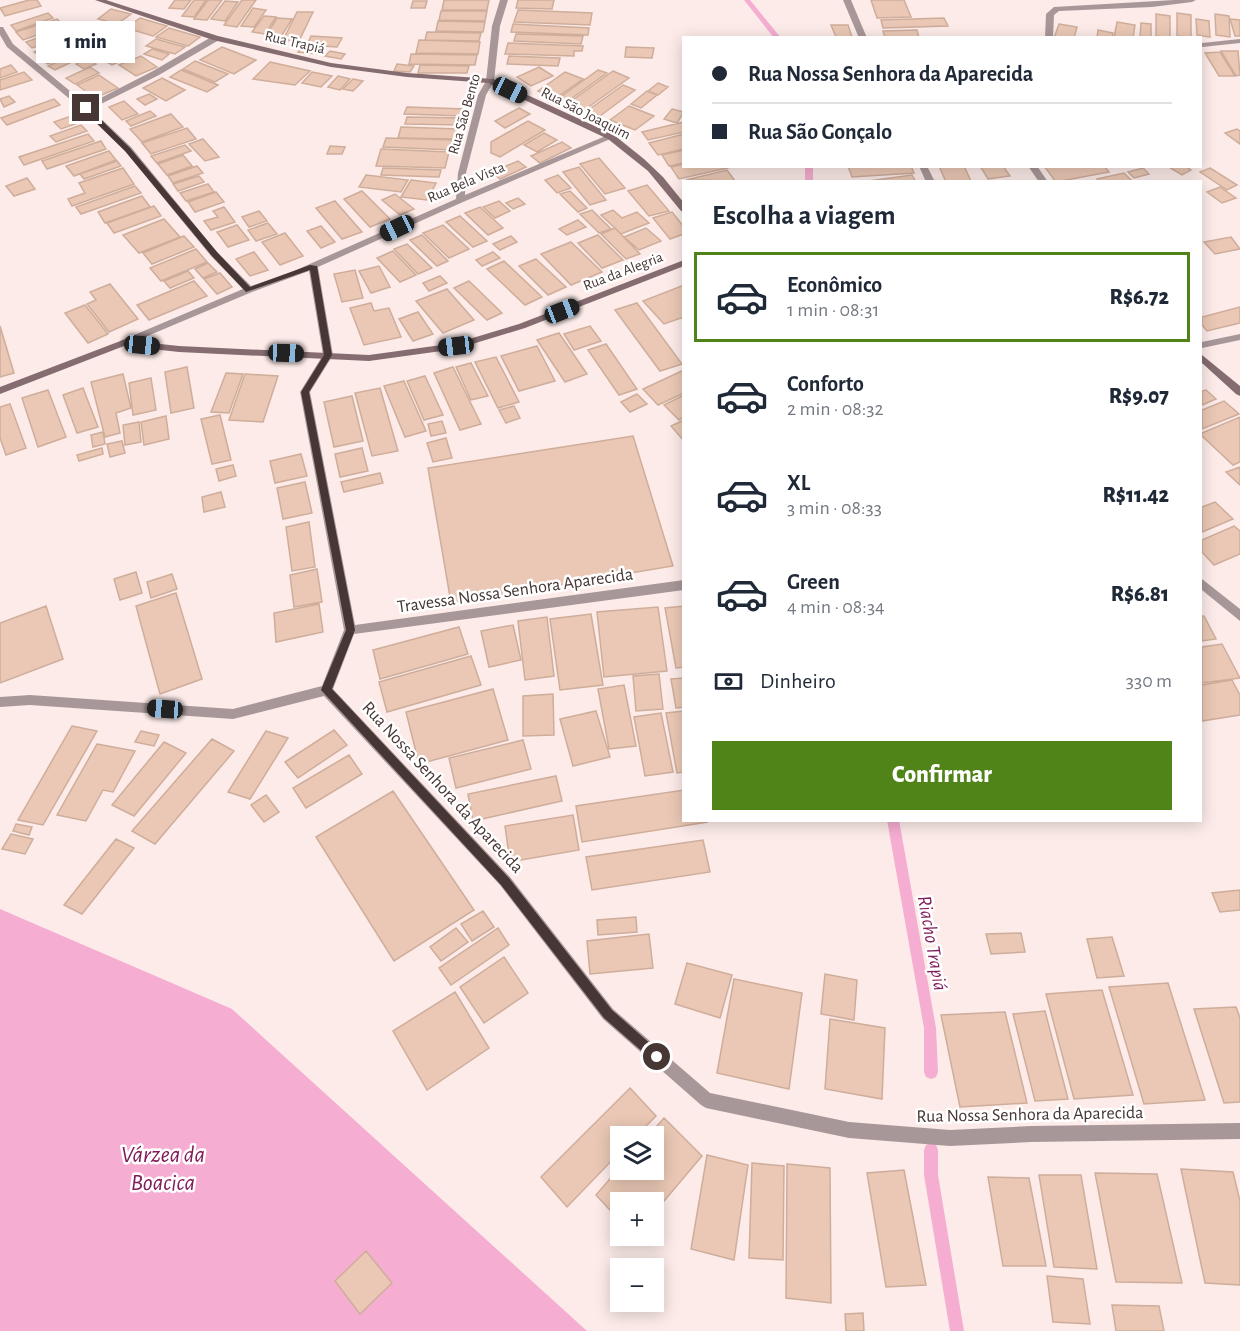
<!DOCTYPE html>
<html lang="pt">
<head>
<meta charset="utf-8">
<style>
  body { margin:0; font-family:"Alegreya Sans",sans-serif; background:#f6f6f7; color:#1f2937; height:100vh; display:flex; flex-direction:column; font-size:22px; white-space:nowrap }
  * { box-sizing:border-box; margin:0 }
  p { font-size:20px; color:#747a83 }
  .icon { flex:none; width:33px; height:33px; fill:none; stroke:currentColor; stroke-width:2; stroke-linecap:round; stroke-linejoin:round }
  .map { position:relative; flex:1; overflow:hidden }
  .drawer { position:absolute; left:682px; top:180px; width:520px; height:642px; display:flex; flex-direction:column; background:#fff; border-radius:0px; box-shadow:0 3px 15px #0003 }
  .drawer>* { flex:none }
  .top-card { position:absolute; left:682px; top:36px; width:520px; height:132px; border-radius:0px; box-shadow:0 3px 15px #0003; display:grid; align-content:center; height:132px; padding:0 30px; background:#fff }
  .controls { position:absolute; left:610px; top:1126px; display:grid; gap:12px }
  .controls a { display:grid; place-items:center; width:54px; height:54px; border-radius:0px; background:#fff; box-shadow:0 3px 15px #0003; font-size:30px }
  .end { position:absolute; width:27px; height:27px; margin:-14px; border:8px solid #463634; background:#fff; box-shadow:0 0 0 3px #fff }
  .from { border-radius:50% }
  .bubble { position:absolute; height:42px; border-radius:0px; background:#fff; box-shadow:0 3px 15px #0003; font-size:20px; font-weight:800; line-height:42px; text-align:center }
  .car { position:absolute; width:18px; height:36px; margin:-18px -9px; border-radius:8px; box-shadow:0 0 4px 2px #0007; background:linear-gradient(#222 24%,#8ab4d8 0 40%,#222 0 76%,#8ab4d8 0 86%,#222 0) }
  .top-card b { display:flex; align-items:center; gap:21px; height:57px; font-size:22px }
  .top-card b+b { border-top:2px solid #e0e1e3 }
  .top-card i { width:15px; height:15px; background:#1f2937 }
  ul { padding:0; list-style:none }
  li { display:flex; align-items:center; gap:18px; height:90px; margin:0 12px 9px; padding:0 18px; border:3px solid transparent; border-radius:0px }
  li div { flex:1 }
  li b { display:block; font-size:22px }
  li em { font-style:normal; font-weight:800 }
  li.active { border-color:#518418 }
  li>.icon { width:54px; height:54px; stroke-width:1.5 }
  h2 { padding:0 30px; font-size:27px; line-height:72px }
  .pay { display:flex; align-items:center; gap:15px; height:66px; padding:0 30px; font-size:22px }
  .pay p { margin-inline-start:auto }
  .cta { display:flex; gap:12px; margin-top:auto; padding:12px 30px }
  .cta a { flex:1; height:69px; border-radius:0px; background:#518418; color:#fff; font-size:24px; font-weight:800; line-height:69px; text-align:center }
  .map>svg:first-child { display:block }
  .water { fill:#f5add1 }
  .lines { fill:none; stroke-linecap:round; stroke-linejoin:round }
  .stream { fill:#f5add1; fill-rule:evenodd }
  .building { fill:#eac8b5; stroke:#cfad9b; stroke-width:1.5 }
  .street { fill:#a89799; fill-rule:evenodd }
  .secondary { fill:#856c70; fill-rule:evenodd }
  .route { fill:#463634 }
  .labels { text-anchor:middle; stroke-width:5; stroke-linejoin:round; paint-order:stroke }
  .far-street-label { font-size:15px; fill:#463634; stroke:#fff }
  .street-label { font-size:18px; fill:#463634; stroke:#fff }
  .water-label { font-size:20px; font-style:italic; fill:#811c5a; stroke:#fff }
  .near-water-label { font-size:24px; font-style:italic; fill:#811c5a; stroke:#fff }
</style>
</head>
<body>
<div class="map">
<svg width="1240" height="1331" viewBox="0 0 1240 1331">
  <rect width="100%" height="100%" fill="#fcebe8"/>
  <path class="water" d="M0,909L232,1009L587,1331H0Z"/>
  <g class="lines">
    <path class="stream" d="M744,0H750L781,38H774Z
      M805,166H813V182H805Z
      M887,820H899L936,1028L938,1072L936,1077L931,1079L926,1077L924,1072V1028Z
      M931,1143L936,1145L938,1150V1175L964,1331H950L924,1175V1150L926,1145Z"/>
  </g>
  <path class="building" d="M29,0H37L41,6L5,16L0,8Z
    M175,0H191L184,9L169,8Z
    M194,0H206L194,17L182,16Z
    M208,0H222L207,20L194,19Z
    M242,0H256L237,27L224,25Z
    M444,0H489L487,10H442Z
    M518,0H554L552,9L516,8Z
    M871,0H904L911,17L877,18Z
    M225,1L238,2L225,21L211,19Z
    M413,1H427L425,8H411Z
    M253,8L266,10L254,27L241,26Z
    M111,9L131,14L117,24L98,19Z
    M518,10L592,13L590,25L514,22Z
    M441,11H487L485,21L439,20Z
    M297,12H313L299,41L283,40Z
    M48,13L53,18L16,31L11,25Z
    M1177,13L1191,15V37L1177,36Z
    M1156,14L1170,16V38L1156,36Z
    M1215,14L1229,16L1230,37L1216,35Z
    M264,16L276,17L265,34L252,32Z
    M140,18L167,26L153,36L126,28Z
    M277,18L292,19L279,40L264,39Z
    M944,18L948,26L883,28L881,20Z
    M57,19L64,26L23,40L16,32Z
    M1196,19L1209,21L1210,37L1197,35Z
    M1230,19L1240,20V36H1235Z
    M438,21L485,22L483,32L436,31Z
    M1117,22L1135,25L1133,38H1114Z
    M1141,23L1151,24V38L1140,37Z
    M513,24L589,28L588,35L511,32Z
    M1059,24L1077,27L1074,38H1054Z
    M831,25H848L852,37H836Z
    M65,28L72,34L32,48L26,42Z
    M169,28L200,37L188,46L156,37Z
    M917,30L919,38H885L883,31Z
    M1098,30L1113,33L1112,38H1097Z
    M427,32L481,33L479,41L425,40Z
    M516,34L583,36L581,44L514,41Z
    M311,36L342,38L337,47L307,45Z
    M69,37L76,42L41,57L34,52Z
    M85,39L92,45L48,64L40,59Z
    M156,39L185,47L175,54L146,46Z
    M419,40L480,42L478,54L416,53Z
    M508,43L583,46L582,51H574V56L505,54Z
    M93,46L100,50L83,58L77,53Z
    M302,46L325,48L322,54L298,52Z
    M222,47L256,60L234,74L200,60Z
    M626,47L654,48L652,58L625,57Z
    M152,49L169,54L162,60L144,54Z
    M330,51L345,54L341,59L325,56Z
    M1221,51H1238L1240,75L1236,76Z
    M126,52L132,56L112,65L105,61Z
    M1220,52L1235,76H1219L1205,53Z
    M411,54L477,55L475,65L409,64Z
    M73,55L78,59L55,70L48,66Z
    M141,56L157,67L136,76L119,65Z
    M509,56L560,58L558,66L507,64Z
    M88,58L96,64L84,69L76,64Z
    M195,61L228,74L215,82L183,69Z
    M270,62L310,71L295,85L253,79Z
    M397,64L414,66L410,72L394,71Z
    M11,65L17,72L0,78V69Z
    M420,65L469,66L467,73H418Z
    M90,67L99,73L75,84L66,78Z
    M539,67L553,76L531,86L517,77Z
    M181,70L218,85L207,92L170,77Z
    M598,70L607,73L568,101L559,98Z
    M613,71L629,78L583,111L567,104Z
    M24,72L32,80L0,90V80Z
    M312,72L332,76L321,87L302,83Z
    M565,72L583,79L556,98L538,91Z
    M99,75L118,88L95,98L77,85Z
    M338,76L350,79L340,90L328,87Z
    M162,78L185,90L166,101L143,88Z
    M353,79L363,81L353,91L343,89Z
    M658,83L668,87L658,95L648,91Z
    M623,85L635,90L600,116L587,111Z
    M647,91L657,95L641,108L631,104Z
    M149,94L157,99L145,105L137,99Z
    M9,96L15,102L4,107L0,99Z
    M54,99L60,105L7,125L1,118Z
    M124,101L138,114L122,120L109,107Z
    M629,106L654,116L635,130L610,120Z
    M407,107L465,109L463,116L404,114Z
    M519,108L530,114L505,128L495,121Z
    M672,109L684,112L677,123L664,119Z
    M150,111L156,116L131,126L126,121Z
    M171,114L183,127L142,142L130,129Z
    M74,115L81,122L61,129L54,122Z
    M407,117L464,118L462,125L405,124Z
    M528,121L545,130L500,157L491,153V142Z
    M684,122V132L648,140L642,132Z
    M81,125L87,131L56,142L50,136Z
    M401,127L458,129L455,139L398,138Z
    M187,128L196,139L151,154L142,143Z
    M1237,129L1240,131V144L1225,133Z
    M544,133L557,140L537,152L524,145Z
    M88,134L94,141L24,165L19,157Z
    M684,134V149L658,155L649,143Z
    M386,138L456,140L454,150L383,147Z
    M203,139L219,157L205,161L189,144Z
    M101,141L106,149L47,169L42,161Z
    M562,142L571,148L540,163L531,156Z
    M185,145L191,151L157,163L151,156Z
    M330,146L345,147L342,154H327Z
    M381,149L449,152L445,168L376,166Z
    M684,150V163L669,166L662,155Z
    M109,151L116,160L74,176L66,166Z
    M183,155L192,166L167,175L158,164Z
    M599,158L625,188L605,194L580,164Z
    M117,161L121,166L84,179L80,174Z
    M518,161L526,167L500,179L492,172Z
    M684,164V166H736L679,179L671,167Z
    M197,166L203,173L173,183L168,176Z
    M848,166H911L914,173L852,177Z
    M939,166H964L971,181L946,182Z
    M980,166H1003L1010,176L988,179Z
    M1044,166H1104L1109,172L1056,182Z
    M1185,166L1191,170L1182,175L1169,167Z
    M579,167L606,200L590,205L563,172Z
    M123,168L134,184L72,206L68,199L85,193L79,183Z
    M383,168L441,170L439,177L381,175Z
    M1143,168L1149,174L1134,178L1128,172Z
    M1210,168L1237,185L1227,190L1200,172Z
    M727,170L735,181L686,180Z
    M1124,173L1132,181L1099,182L1097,179Z
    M366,175L408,180L401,192L359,187Z
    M558,175L571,188L557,193L545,180Z
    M912,175L916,182H861Z
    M199,176L204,182L178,191L173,184Z
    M27,178L35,189L14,196L6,186Z
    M411,180L436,183L427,200L401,197Z
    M208,184L214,192L186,201L180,193Z
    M647,185L669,211L649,216L628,191Z
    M135,186L141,193L81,214L76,207Z
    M1220,187L1236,198L1222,203L1207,192Z
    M362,191L390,219L370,227L344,199Z
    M570,191L587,208L578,212L560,194Z
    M216,192L224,202L195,212L188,202Z
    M395,194L414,209L400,215L382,200Z
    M142,196L150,207L105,223L98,212Z
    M518,198L525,204L513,209L506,203Z
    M335,201L362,232L342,239L316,208Z
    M499,201L510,211L495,218L483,207Z
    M154,206L161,216L114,233L107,223Z
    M224,207L235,222L211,230L204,221L218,217L213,211Z
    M480,207L503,228L488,235L465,213Z
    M592,210L611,229L599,233L580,214Z
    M613,210L622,218L637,212L649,223L621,234L601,215Z
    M259,211L267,221L249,227L242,217Z
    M672,212L684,227V234L670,239L653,218Z
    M460,216L487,241L473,247L446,222Z
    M164,219L180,237L139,253L123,235Z
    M578,220L586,227L567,235L559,229Z
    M268,223L277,234L256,241L248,230Z
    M237,225L249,240L228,247L217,232Z
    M443,225L469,249L449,258L423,233Z
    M321,226L335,242L321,248L307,231Z
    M615,228L640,254L626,259L601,234Z
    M646,228L661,241L639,250L624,237Z
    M285,233L303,256L280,265L262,242Z
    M422,235L448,261L437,266L410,240Z
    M598,235L623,260L602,268L578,243Z
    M184,236L194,247L152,264L143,253Z
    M511,236L517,242L500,250L493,244Z
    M1231,237L1240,249L1215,254L1204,242Z
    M571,242L602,272L571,285L541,254Z
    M407,244L432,268L418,274L394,249Z
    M196,249L207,262L161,281L150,268Z
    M393,251L416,275L400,282L377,258Z
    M254,252L268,270L250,276L236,259Z
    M493,252L500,258L482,266L476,260Z
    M536,259L566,287L548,295L519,266Z
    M504,261L542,297L525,305L487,269Z
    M208,263L217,272L203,278L195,269Z
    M379,266L390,287L371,293L359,271Z
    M355,270L363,298L342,302L334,274Z
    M188,271L194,278L170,288L164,281Z
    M220,273L232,287L217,294L204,279Z
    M440,276L447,283L429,291L423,283Z
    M194,281L207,296L149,320L137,305Z
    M469,281L502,313L487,320L454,288Z
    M110,284L138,319L109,332L87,304L96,300L90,292Z
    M684,285V317L664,324L643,301Z
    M447,289L474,320L443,333L416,301Z
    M371,303L374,311L389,308L401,337L364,345L350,308Z
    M637,303L682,364L660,371L615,310Z
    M85,305L108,334L88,343L65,313Z
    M1240,307V323L1207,331L1202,325V317Z
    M418,312L433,334L413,341L399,319Z
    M0,326L14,373L0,377Z
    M590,326L601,341L574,350L564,334Z
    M559,333L587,374L565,382L537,340Z
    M606,344L637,389L619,395L588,350Z
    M537,346L555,381L519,391L501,356Z
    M496,357L519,402L498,408L475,362Z
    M471,363L488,396L471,400L456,367Z
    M187,367L194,408L171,413L165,372Z
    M453,367L481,424L460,430L434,373Z
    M684,370V393L658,405L643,389Z
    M226,373L243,374L229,413L211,412Z
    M123,374L131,408L116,413L120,433L105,437L91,382Z
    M245,374L278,376L263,422L229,420Z
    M425,376L443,415L424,420L407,381Z
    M151,378L156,410L133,415L129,383Z
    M404,381L426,431L405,437L384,386Z
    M83,388L98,427L77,433L63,395Z
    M380,388L398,451L372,456L355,393Z
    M48,390L66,437L38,447L22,398Z
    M1206,390L1216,399L1202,405V391Z
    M637,394L647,404L630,412L621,402Z
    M684,395V417L679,420L664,405Z
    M352,396L363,441L334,447L324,402Z
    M1224,401L1239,414L1202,429V410Z
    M10,404L26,448L6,455L0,438V407Z
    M514,406L520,418L506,423L499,410Z
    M220,415L231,460L212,464L201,419Z
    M166,416L169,439L144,445L141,422Z
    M1240,417V462L1233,465L1202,436V433Z
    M684,420V441L671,426Z
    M442,421L446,433L431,436L428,424Z
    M139,422L141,442L125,445L123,425Z
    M103,432L105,444L93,447L91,435Z
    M633,436L673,566L451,603L428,468Z
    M446,438L452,458L433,462L427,443Z
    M122,441L125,453L110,457L107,444Z
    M102,448L103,454L79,461L77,455Z
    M362,448L368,471L340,477L335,454Z
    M301,454L307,476L275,483L270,461Z
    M233,465L236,476L219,481L216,469Z
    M1240,467V485L1226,472Z
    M380,473L383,483L344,492L341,482Z
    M305,482L312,513L283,519L277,488Z
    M221,492L225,507L204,512L202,497Z
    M1215,502L1233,519L1202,532V507Z
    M309,522L315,567L292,571L286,527Z
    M1234,526L1240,531V554L1214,565L1202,552V540Z
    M317,569L322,602L294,607L290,575Z
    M136,572L142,593L120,600L114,579Z
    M172,574L177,589L151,598L147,582Z
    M176,593L202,679L160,694L136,606Z
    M319,604L323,632L276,642L274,613Z
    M46,606L63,659L0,683V623Z
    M684,606V667L676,668L665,608Z
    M658,607L667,671L604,677L597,612Z
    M591,614L603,685L560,690L550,619Z
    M1202,616H1204L1216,639L1202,641Z
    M547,617L554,676L525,680L518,621Z
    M513,625L521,660L489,667L481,631Z
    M459,627L468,654L380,679L373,650Z
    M1222,644L1240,678L1202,683V647Z
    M471,656L481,685L387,712L379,682Z
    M659,674L663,709L636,711L633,676Z
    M684,678V707L676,708L671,679Z
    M1232,680L1240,695V715L1202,721V685Z
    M624,685L636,746L609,749L598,689Z
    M493,689L508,740L419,764L406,712Z
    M553,694L554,735L523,736V696Z
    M596,711L610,757L573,766L560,719Z
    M684,711V772L677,773L666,713Z
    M661,713L673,772L645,776L634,717Z
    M72,726L97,731L43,825L18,820Z
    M334,730L347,745L298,778L285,762Z
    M141,731L159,735L154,746L135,742Z
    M266,731L288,738L250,799L228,792Z
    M212,739L234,751L155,844L132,831Z
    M523,740L531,769L456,788L449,758Z
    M164,742L186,753L134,816L112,805Z
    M97,744L135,751L113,792L103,790L86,821L57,815Z
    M349,755L362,774L306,808L293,788Z
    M556,776L562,801L473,821L468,794Z
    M684,790V820L708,822L582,842L576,806Z
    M393,791L474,910L394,961L316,837Z
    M266,795L279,812L264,822L251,805Z
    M573,815L579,850L510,862L505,826Z
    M16,824L32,827L29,835L13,831Z
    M11,834L33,839L25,854L2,849Z
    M116,839L134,848L82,914L64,905Z
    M703,840L710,872L592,890L586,857Z
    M1240,890V910L1220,912L1212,893Z
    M483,911L494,927L472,941L461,924Z
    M636,917L637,932L598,935L597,920Z
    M456,928L468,942L441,961L430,947Z
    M498,928L509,945L451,985L439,968Z
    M1021,933L1025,952L991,954L986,934Z
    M649,934L653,968L590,974L587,941Z
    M1112,937L1124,976L1097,978L1087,939Z
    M504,957L528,993L484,1023L460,987Z
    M687,963L732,975L720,1018L675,1004Z
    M825,974L857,980L854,1020L821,1014Z
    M734,979L802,993L789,1089L717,1073Z
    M1168,983L1205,1100L1144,1104L1109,987Z
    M1102,990L1133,1095L1074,1099L1046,994Z
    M455,992L489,1048L427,1090L393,1031Z
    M1236,1007L1240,1018V1102L1224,1103L1194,1009Z
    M1045,1011L1068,1099L1035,1101L1013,1014Z
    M1005,1012L1027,1103L960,1107L941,1015Z
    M830,1019L885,1028L882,1099L825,1089Z
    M630,1088L656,1116L635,1137H621V1151L567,1207L541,1177Z
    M664,1118L702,1156L654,1213V1203H621V1222L596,1195L621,1166V1170H654V1137H647Z
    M707,1155L748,1165L734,1260L691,1249Z
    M752,1163L784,1166L783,1260L749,1258Z
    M787,1164L830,1168L831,1303L786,1298Z
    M1181,1169L1233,1172L1240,1201V1285L1205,1283Z
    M904,1170L926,1285L886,1287L867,1173Z
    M1095,1173L1157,1174L1182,1283L1116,1282Z
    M1039,1175H1081L1097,1269L1054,1267Z
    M988,1177L1029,1178L1046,1266H1003Z
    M366,1251L392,1283L360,1314L335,1281Z
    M1047,1276L1083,1279L1090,1324L1053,1322Z
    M1112,1305L1159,1306L1164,1331H1116Z
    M863,1313L864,1331H846L845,1314Z"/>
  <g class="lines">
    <path class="street" d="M500,0H508L500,26L494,81L486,95L466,173L465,195L608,135L615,137L463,202L318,267L333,355L310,392L355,625L684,580V590L354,634L333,689L510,877L613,1009L710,1093L849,1122L950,1130L1031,1126L1240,1123V1139L1031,1142L950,1146L849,1138L706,1108L701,1105L603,1019L500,885L324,696L233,719L30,705L0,707V697L30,695L233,709L322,686L344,630L300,392L323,355L309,271L252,292L126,345H120V341L243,289L211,256L125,151L83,110L7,47L0,35V27H3L13,44L87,105L153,71L213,36H219V40L159,75L91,109L131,147L217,252L251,286L294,271L456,199L458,173L478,95L486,81L492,26Z
      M843,0H851L867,38H859Z
      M1174,0H1196L1192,2L1152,7L1059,11L1054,15L1053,38H1045L1046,14L1054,7Z
      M1240,39V43L1202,47V43Z
      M919,166H927L935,182H926Z
      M1028,166H1037L1048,182H1039Z
      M1240,334V340L1202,348V342Z
      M1202,579L1240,609V621L1202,590Z"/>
    <path class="secondary" d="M95,0H106L218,36L331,63L407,73L493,79L614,135L644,159L663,177L684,203V212L681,211L648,171L608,139L488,83L407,77L331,67L213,40Z
      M684,260V266L525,328L456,349L369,361L179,352L124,346L0,394V387L123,340L179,346L369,355L456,343L519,324Z
      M1202,355L1240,386V396L1236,394L1202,363Z"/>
  </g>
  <path class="route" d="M83,107H88L130,148L217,252L250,287L310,265L317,266L332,355L309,392L355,630L332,689L509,878L612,1010L661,1053V1061H653L604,1018L501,885L321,690L346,630L301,392L324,355L310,270L246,292L212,256L125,151L83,110Z"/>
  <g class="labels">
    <g class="far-street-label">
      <text transform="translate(295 42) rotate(13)" y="5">Rua Trapiá</text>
      <text transform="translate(586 113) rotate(27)" y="5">Rua São Joaquim</text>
      <text transform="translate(464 114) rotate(-74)" y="5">Rua São Bento</text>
      <text transform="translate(466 182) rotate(-23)" y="5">Rua Bela Vista</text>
      <text transform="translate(623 271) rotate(-21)" y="5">Rua da Alegria</text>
    </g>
    <g class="street-label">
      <text transform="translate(515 590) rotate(-8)" y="6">Travessa Nossa Senhora Aparecida</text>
      <text transform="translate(443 787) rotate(47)" y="6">Rua Nossa Senhora da Aparecida</text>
      <text transform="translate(1030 1114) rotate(-1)" y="6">Rua Nossa Senhora da Aparecida</text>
    </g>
    <g class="water-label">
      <text transform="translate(933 943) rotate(80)" y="7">Riacho Trapiá</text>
    </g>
    <g class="near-water-label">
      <text x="163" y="1162">Várzea da<tspan x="163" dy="28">Boacica</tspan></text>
    </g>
  </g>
</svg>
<div class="controls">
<a><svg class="icon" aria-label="layers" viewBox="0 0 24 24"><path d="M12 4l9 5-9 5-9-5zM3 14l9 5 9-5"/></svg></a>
<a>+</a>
<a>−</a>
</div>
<i class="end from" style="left:657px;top:1057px"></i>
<i class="end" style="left:86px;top:108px"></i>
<div class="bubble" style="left:36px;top:21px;width:99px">1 min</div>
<i class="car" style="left:510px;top:90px;rotate:115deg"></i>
<i class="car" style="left:397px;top:228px;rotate:245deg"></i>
<i class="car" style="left:562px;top:311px;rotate:69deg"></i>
<i class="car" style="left:142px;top:345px;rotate:96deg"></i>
<i class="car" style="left:456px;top:346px;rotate:263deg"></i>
<i class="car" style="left:286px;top:353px;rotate:92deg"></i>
<i class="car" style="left:165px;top:709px;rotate:274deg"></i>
<div class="top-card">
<b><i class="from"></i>Rua Nossa Senhora da Aparecida</b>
<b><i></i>Rua São Gonçalo</b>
</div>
<section class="drawer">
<h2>Escolha a viagem</h2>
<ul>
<li class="active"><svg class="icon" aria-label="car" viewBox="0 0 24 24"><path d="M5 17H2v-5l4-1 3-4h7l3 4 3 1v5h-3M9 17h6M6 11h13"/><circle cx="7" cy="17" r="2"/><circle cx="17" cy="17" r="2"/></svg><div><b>Econômico</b><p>1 min · 08:31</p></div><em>R$6.72</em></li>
<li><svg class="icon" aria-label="car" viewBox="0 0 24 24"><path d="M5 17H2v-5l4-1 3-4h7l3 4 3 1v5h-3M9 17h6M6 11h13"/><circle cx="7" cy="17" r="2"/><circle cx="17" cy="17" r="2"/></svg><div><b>Conforto</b><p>2 min · 08:32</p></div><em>R$9.07</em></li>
<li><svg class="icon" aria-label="car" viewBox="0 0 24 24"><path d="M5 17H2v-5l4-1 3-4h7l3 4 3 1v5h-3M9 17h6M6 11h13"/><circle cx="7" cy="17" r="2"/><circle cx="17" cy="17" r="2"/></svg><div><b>XL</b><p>3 min · 08:33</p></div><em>R$11.42</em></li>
<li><svg class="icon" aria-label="car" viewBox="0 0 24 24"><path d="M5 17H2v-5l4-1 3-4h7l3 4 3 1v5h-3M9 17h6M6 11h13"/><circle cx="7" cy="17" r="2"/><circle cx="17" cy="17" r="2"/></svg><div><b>Green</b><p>4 min · 08:34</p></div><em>R$6.81</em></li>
</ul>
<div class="pay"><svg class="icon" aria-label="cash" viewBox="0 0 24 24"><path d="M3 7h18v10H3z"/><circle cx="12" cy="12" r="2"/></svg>Dinheiro<p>330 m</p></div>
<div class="cta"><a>Confirmar</a></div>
</section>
</div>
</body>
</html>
